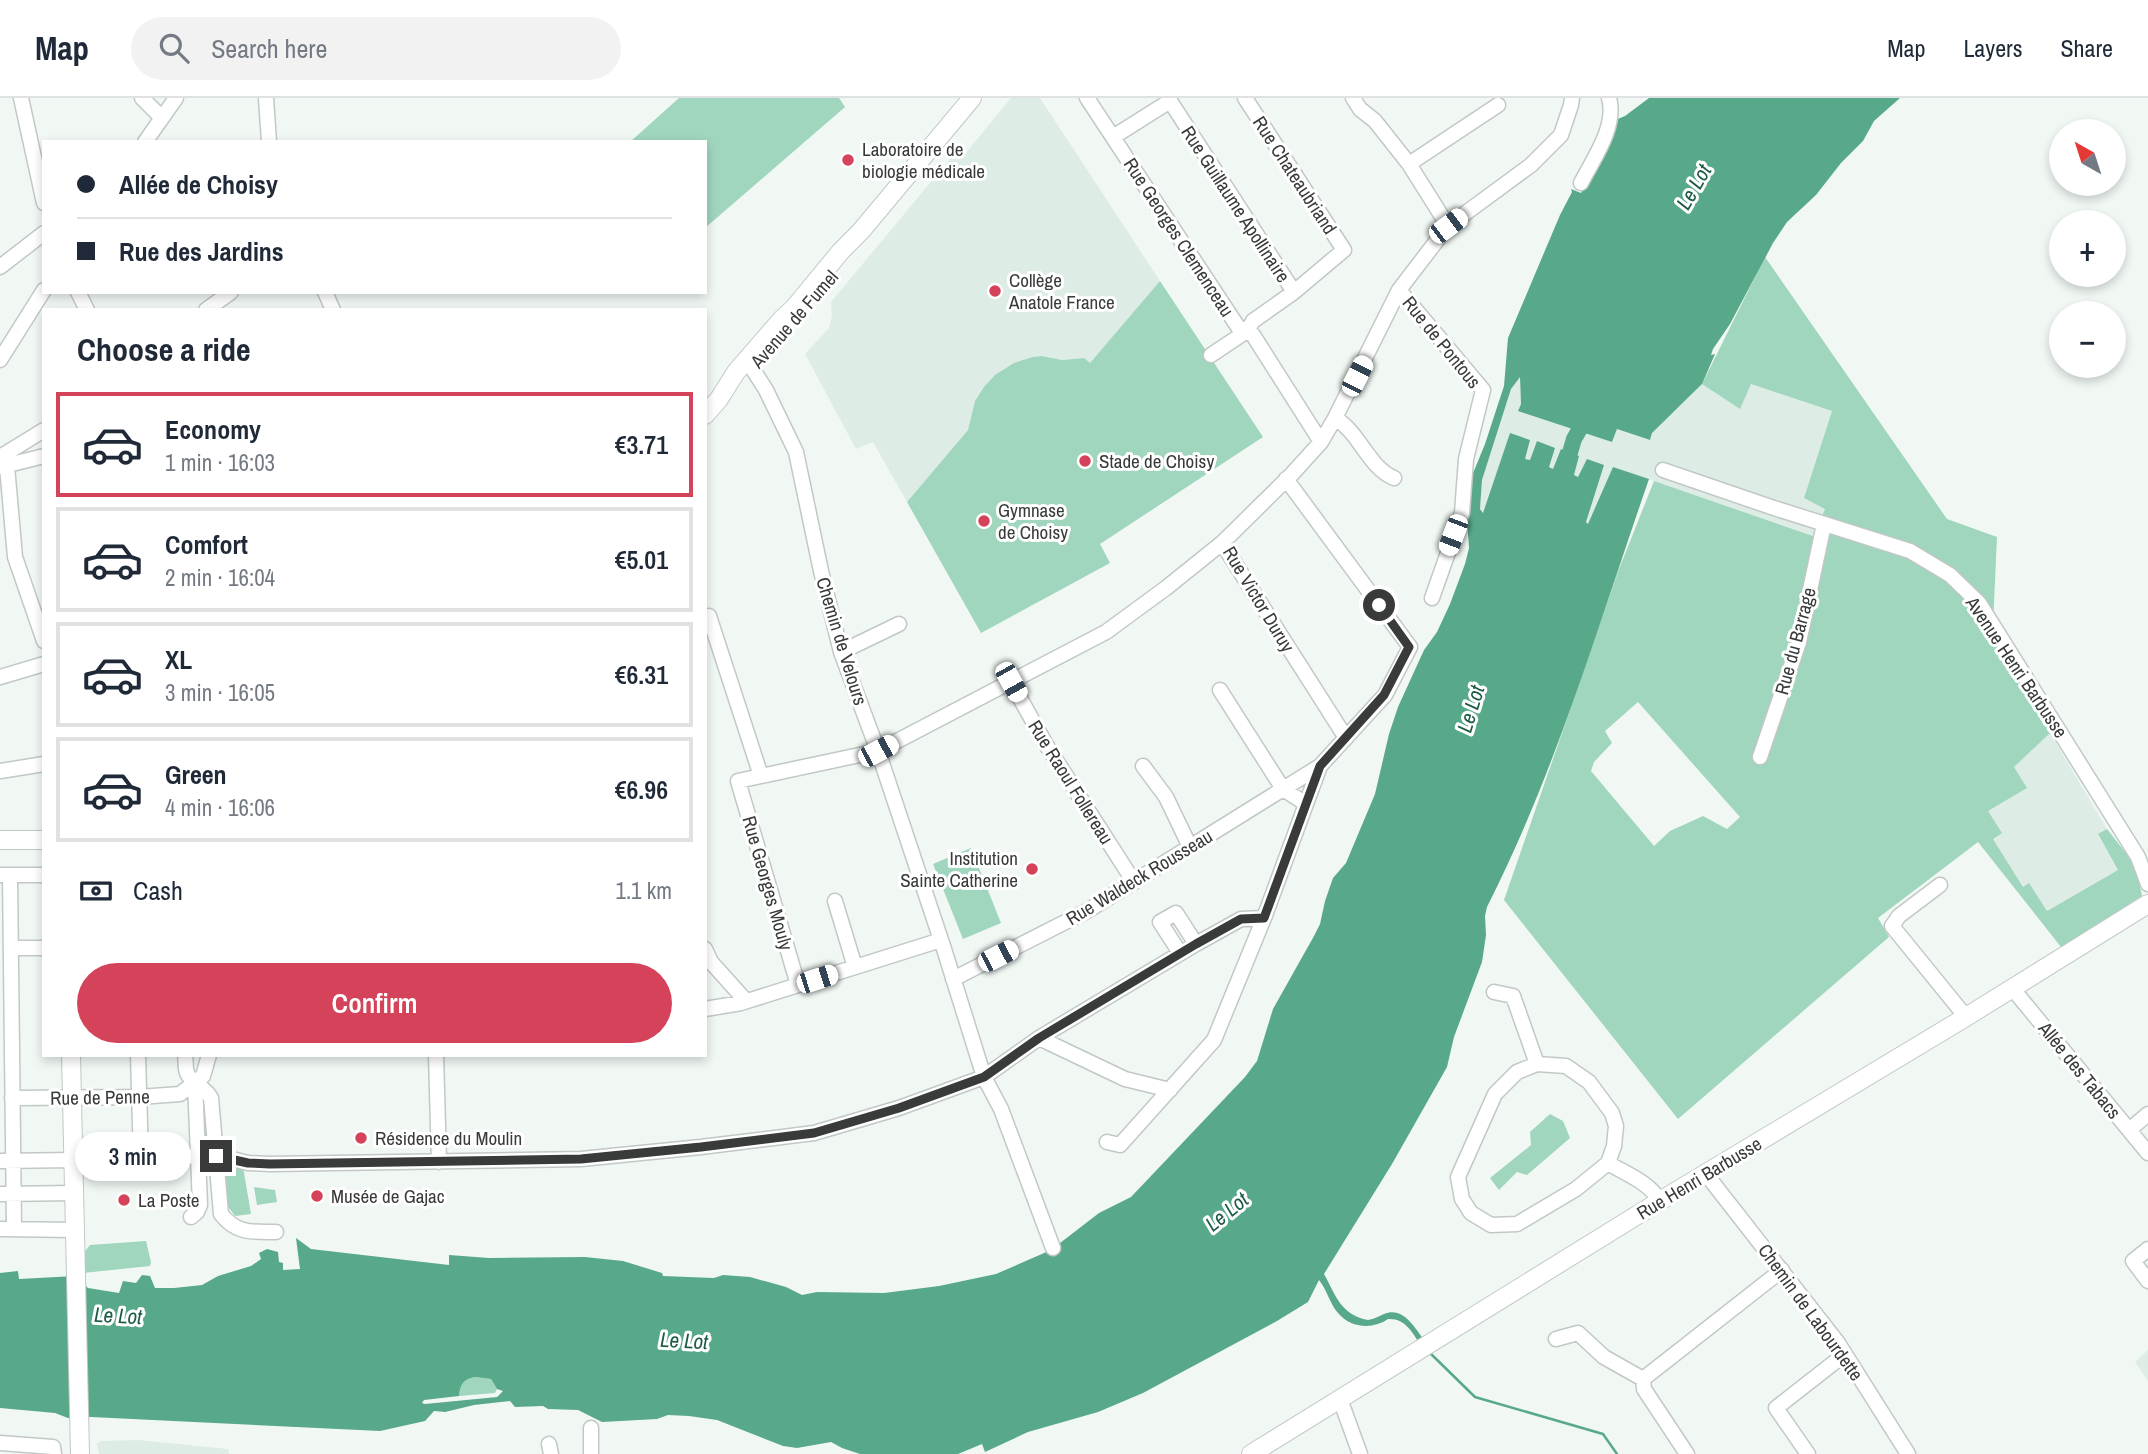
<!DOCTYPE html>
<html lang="en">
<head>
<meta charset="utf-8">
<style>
  body { margin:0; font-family:"Archivo Narrow",sans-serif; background:#f2f2f3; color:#1f2937; height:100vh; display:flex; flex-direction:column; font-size:26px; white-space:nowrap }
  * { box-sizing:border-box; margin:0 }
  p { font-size:23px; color:#747a83 }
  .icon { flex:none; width:38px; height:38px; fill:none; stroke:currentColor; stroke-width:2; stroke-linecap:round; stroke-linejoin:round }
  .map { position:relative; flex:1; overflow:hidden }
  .panel { position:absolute; left:42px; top:210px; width:665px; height:749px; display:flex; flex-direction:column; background:#fff; border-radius:0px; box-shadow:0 4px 10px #0003 }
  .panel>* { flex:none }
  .top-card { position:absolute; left:42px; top:42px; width:665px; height:154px; border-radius:0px; box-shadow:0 4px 10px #0003; display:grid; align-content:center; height:154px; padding:0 35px; background:#fff }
  .needle { width:46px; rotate:321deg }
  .buttons { position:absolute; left:2049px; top:21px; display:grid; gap:14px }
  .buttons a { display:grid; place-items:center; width:77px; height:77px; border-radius:50%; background:#fff; box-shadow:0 4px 10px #0003; font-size:35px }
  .end { position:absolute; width:32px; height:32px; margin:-16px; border:9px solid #383b3a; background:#fff; box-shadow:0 0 0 4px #fff }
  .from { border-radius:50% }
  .bubble { position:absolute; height:49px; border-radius:24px; background:#fff; box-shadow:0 4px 10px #0003; font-size:23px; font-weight:600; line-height:49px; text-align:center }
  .car { position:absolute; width:21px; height:42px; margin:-21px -10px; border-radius:9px; box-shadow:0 0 5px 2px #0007; background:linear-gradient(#fff 24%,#345 0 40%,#fff 0 76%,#345 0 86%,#fff 0) }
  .top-card b { display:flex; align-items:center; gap:24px; height:66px; font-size:26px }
  .top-card b+b { border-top:2px solid #e0e1e3 }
  .top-card i { width:18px; height:18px; background:#1f2937 }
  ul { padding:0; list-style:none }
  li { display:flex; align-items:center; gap:21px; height:105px; margin:0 14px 10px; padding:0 21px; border:4px solid #e0e1e3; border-radius:0px }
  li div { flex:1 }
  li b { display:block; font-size:26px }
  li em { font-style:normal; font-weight:600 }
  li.active { border-color:#d44359 }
  li>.icon { width:63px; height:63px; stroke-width:1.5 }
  h2 { padding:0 35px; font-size:32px; line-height:84px }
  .pay { display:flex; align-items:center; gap:18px; height:77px; padding:0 35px; font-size:26px }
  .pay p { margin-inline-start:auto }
  .cta { display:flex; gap:14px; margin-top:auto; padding:14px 35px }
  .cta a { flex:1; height:80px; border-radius:42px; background:#d44359; color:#fff; font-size:28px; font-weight:600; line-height:80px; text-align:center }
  header { display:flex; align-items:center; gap:42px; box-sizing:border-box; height:98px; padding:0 35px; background:#fff; border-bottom:2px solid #e0e1e3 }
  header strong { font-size:33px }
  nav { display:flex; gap:38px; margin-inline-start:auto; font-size:24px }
  .search { width:490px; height:63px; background:#f2f2f3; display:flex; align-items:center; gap:18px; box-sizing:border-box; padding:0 24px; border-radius:38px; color:#747a83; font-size:26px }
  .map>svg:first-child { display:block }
  .built { fill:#deece6 }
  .green { fill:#a0d5be; fill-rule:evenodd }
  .water { fill:#58a98a; fill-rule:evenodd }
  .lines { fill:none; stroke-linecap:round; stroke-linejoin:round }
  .stream { stroke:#58a98a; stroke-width:2.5 }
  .river { stroke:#58a98a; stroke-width:16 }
  .minor-casing { stroke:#c1c8c5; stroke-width:17 }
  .major-casing { stroke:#c1c8c5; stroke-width:20 }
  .minor { stroke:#fff; stroke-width:14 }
  .major { stroke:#fff; stroke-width:18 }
  .route { stroke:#383b3a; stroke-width:9 }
  .poi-dot { fill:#d44359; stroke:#fff; stroke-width:2.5 }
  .labels { text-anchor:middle; stroke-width:6; stroke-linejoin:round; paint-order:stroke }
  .poi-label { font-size:19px; fill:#383b3a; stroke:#fff; text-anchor:start }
  .street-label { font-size:19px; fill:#383b3a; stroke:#fff }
  .water-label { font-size:21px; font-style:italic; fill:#1c5b45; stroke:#fff }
</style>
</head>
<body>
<header>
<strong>Map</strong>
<div class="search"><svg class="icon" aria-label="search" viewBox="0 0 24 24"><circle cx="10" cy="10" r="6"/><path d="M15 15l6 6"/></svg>Search here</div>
<nav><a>Map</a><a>Layers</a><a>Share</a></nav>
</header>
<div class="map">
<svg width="2148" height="1356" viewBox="0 0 2148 1356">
  <rect width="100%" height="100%" fill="#f1f8f4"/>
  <path class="built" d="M1011,0H1040L1160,183L1090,265L1084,260L1062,262L1042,258L1014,265L975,303L968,332L907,404L873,344L856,351L805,256L829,230L832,218L831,204L959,50L965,56Z
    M1520,277L1521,306L1518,312L1612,343L1617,331L1648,342L1651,340L1652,335L1702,286L1739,310L1751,286L1832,313L1804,400L1825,410L1814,438L1613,369L1589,426L1586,425L1587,362L1579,379L1573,377L1561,352L1554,371L1549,369L1537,343L1530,362L1524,361L1510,336L1483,415L1480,411L1482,382L1511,291Z
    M2050,635L2107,731L2098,737L2118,772L2047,813L2029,786L2023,789L1993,741L1988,713L2026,690L2014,669L2029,652Z
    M2148,1252V1283L2135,1264Z
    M139,1342L228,1351L229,1356H99L97,1346L101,1343Z"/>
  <path class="green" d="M679,0H839L845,9L705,130V44H630Z
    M1765,159L1947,421L1997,439L1993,527L2050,635L2014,669L2027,690L1988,713L2002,735L1993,741L2023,789L2029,785L2047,813L2118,772L2098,736L2107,731L2136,768L2142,798L2061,849L1978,744L1878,820L1889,839L1678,1021L1504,802L1619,471L1654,383L1813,438L1825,411L1804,400L1832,313L1751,286L1740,311L1702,286ZM1638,604L1740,719L1727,731L1703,718L1670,733L1654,748L1591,673L1594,664L1612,645L1605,633Z
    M1160,183L1263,339L1100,446L1110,465L981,535L907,404L968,332L975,303L984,289L995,277L1014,265L1033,259L1042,258L1062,262L1084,260L1090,265Z
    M971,750L1001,825L963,841L933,766Z
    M1550,1016L1563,1023L1570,1040L1527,1077L1517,1074L1499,1092L1490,1080L1531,1047L1530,1034Z
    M220,1065L243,1069L251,1116L235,1118L223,1102Z
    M254,1089L275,1092L277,1104L257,1107Z
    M146,1143L151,1164L150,1168L83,1175C83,1163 82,1155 90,1147Z
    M475,1279L491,1281L497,1291L495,1295L459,1298C460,1287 463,1281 475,1279Z"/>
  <path class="water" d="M1649,0H1900L1874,23L1863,43L1841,65L1816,97L1787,124L1773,145L1730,226L1713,251L1711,257L1715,256L1702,286L1652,335L1650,342L1617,331L1612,344L1518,313L1521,306L1520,279L1511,291L1482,382L1480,411L1483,415L1510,335L1530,342L1525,361L1530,362L1537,343L1555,350L1549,369L1553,371L1561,351L1579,358L1574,377L1578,379L1587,361L1604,367L1586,424L1588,426L1613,369L1649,381C1599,525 1556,673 1487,809L1485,818L1486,837L1482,864L1454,939L1447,969L1392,1066L1324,1176C1336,1198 1341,1217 1368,1222C1374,1221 1379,1218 1384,1216C1404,1208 1415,1231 1425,1243L1420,1246C1412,1234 1405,1220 1388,1221C1374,1231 1351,1231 1338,1215C1330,1206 1327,1192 1319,1182L1308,1204L1277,1223L1143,1295L1098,1314L1028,1334L985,1354L982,1346L958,1356H860L842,1350L831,1344L797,1350L783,1348L717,1322L689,1318L668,1317L657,1321L602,1324L578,1312L548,1311L543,1308L515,1309L510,1303L474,1307L445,1314L434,1313L425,1323L380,1333L91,1319L68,1320L55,1315L0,1310V1175L18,1173L19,1181L75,1178L88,1190L119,1195L123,1183L136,1185L142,1177L150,1178L155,1190H174L202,1187L218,1178L251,1168L261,1161L259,1155L267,1151L278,1154L279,1164L283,1165V1172L300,1171L296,1140L311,1151L449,1167V1157L489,1160L585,1159L623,1163L662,1175L663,1178L714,1180L723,1177L750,1179L786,1189L802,1197L817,1194L884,1195L939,1188L996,1176L1051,1152L1099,1115L1131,1099L1245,979L1257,963L1273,911L1314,838L1320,826L1325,803L1333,780L1346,765L1375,696L1389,636L1398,609L1424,552L1437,534L1450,506L1465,466L1469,450L1467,422L1469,385L1485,346L1504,288L1508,240L1560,117L1572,94L1571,91L1581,95L1607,46L1613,23L1625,18ZM475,1279L491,1281L497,1291L503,1293L497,1299L425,1306L422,1305L424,1302L459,1298C460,1287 463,1281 475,1279Z"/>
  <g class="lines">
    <path class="stream" d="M1430,1255L1475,1299L1603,1336L1617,1356"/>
    <path class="river" d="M1564,375L1574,341L1589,315"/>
    <defs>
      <path id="minor" d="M21,0L44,105
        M142,0L162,20
        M266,0L269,44
        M1087,0L1238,229L1253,237L1321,344
        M1353,0L1360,11L1375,23L1409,66L1448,128
        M1113,39L1170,3L1294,194
        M145,44L176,0
        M1409,66L1498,7
        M1581,85C1593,61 1617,29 1609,0
        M0,169L44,135
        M1399,192L1483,292L1466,361L1462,415L1432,500
        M78,194L87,212
        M325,194L333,212
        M206,212L231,194
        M1211,257L1247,233L1253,223L1294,194L1344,152L1245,0
        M0,262L44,192
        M752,270L766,292L796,354L821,473L841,554L878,653L944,851L984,979L1001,1011L1053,1150
        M1335,320C1360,335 1368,369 1394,380
        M0,359L44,332
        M7,368L15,459L44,543
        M0,369L44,358
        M1663,372L1774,410L1910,453L1950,477L1979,505L2138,759L2148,786
        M709,518L761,678
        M841,554L899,526
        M0,579L44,566
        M1011,584L1045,645L1134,784
        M1220,592L1283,691L1306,706
        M1346,640L1222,445L1292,376L1321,344L1335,320L1399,192L1448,128L1531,67L1561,37L1571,7L1572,0
        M1760,659L1799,544L1824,426
        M1143,668L1166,699L1190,749
        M0,673L44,666
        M0,777H44
        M10,777L14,1131
        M1940,787L1899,818L1892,828L1966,919
        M835,803L855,869
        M11,850H44
        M705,851L711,864L746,903
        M1180,855L1160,824L1176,815L1196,846
        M953,881L1087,813L1320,668
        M798,887L738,683L878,653L1106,534L1166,490L1222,445
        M2012,890L2148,1055
        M1494,894L1513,898L1537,966
        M705,911L741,905L941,842
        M1039,940L1125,981L1170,992
        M138,957L141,1062
        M185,957C186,962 185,970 187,975C191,985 205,989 211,1000L221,1116C236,1136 253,1134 276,1134
        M436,957L439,1064
        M1537,966L1566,968L1589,984L1612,1015L1616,1028L1614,1048L1608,1065L1576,1091L1517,1126L1491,1127L1471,1115L1462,1101L1458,1079L1495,996L1517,974Z
        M12,1000L139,999L180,996L203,978L209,957
        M2129,1032L2148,1016
        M1107,1044L1120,1047L1214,942L1264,820L1320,668L1385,597L1410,549L1286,381
        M216,1057L248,1065L270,1066L581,1061L701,1049L814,1035L899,1010L984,979L1039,940L1196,846L1241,821L1264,820
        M0,1063L73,1062
        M1608,1065C1626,1076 1649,1084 1660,1103
        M73,1067L102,1063L199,1058
        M1706,1076L1838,1245L1908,1356
        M0,1096L73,1095
        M191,1119L197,1114L200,1107L195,984
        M0,1131L75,1132
        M2148,1151L2133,1163L2148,1183
        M1556,1241L1578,1235L1604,1259L1643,1281
        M1340,1301L1360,1356
        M0,1345L53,1349L54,1356
        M549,1346L551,1356
        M591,1356V1330
        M1687,1356L1644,1291L1643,1281L1782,1172
        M1808,1356L1776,1310L1845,1256"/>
      <path id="major" d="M705,317L719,301L736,274L782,221L794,210L841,153L861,133L972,0
        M0,742H44
        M71,957L80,1356
        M1251,1356L1660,1103L1966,919L2148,806"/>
    </defs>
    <use href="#minor" class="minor-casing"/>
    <use href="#major" class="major-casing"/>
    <use href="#minor" class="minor"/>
    <use href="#major" class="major"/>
  </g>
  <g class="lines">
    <path class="route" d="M216,1058L248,1065L270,1066L581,1061L701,1049L814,1035L899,1010L984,979L1039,940L1196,846L1241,821L1264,820L1320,668L1384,597L1409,549L1379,507"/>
  </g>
  <g class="poi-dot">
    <circle cx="848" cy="62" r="7"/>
    <circle cx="995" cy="193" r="7"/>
    <circle cx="1085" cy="363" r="7"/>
    <circle cx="984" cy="423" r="7"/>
    <circle cx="1032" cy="771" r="7"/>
    <circle cx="361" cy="1040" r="7"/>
    <circle cx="317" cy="1098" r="7"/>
    <circle cx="124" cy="1102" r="7"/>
  </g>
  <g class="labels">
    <g class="poi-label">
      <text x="862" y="58">Laboratoire de<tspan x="862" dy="22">biologie médicale</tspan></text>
      <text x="1009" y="189">Collège<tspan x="1009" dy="22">Anatole France</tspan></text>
      <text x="1099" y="370">Stade de Choisy</text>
      <text x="998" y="419">Gymnase<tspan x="998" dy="22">de Choisy</tspan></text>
      <text x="1018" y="767" text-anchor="end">Institution<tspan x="1018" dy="22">Sainte Catherine</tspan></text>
      <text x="375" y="1047">Résidence du Moulin</text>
      <text x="331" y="1105">Musée de Gajac</text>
      <text x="138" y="1109">La Poste</text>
    </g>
    <g class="street-label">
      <text transform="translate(1295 77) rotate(57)" y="7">Rue Chateaubriand</text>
      <text transform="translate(1236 106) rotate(57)" y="7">Rue Guillaume Apollinaire</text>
      <text transform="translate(1179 139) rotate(57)" y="7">Rue Georges Clemenceau</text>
      <text transform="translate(794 221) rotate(-49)" y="7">Avenue de Fumel</text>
      <text transform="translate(1442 244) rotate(51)" y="7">Rue de Pontous</text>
      <text transform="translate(1259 501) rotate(59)" y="7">Rue Victor Duruy</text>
      <text transform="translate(842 543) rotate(73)" y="7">Chemin de Velours</text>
      <text transform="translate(1795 543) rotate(-75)" y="7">Rue du Barrage</text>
      <text transform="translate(2017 569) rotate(56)" y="7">Avenue Henri Barbusse</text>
      <text transform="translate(1071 684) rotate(58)" y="7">Rue Raoul Follereau</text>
      <text transform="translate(1139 779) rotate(-31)" y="7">Rue Waldeck Rousseau</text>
      <text transform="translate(768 785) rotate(74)" y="7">Rue Georges Mouly</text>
      <text transform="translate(2080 972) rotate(51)" y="7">Allée des Tabacs</text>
      <text transform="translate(100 999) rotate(-1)" y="7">Rue de Penne</text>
      <text transform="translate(1699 1080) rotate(-31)" y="7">Rue Henri Barbusse</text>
      <text transform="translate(1811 1214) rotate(54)" y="7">Chemin de Labourdette</text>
    </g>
    <g class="water-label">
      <text transform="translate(1694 89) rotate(-60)" y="7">Le Lot</text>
      <text transform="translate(1471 611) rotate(-73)" y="7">Le Lot</text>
      <text transform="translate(1227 1114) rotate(-39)" y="7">Le Lot</text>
      <text transform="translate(118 1218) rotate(3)" y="7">Le Lot</text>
      <text transform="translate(684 1243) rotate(3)" y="7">Le Lot</text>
    </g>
  </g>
</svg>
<div class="buttons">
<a><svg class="needle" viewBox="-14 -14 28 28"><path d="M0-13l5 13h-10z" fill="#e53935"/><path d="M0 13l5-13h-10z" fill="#747a83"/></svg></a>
<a>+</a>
<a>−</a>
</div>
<i class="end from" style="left:1379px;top:507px"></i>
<i class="end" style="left:216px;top:1058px"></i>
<div class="bubble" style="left:75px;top:1034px;width:116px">3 min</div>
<i class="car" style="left:1448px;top:128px;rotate:53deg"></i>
<i class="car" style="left:1357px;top:278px;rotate:27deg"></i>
<i class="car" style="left:1453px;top:437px;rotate:201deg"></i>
<i class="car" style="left:1011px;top:584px;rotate:151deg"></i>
<i class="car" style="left:878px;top:653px;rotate:62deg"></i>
<i class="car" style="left:998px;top:858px;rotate:63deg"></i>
<i class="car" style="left:817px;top:881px;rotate:72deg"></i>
<div class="top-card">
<b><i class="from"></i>Allée de Choisy</b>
<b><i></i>Rue des Jardins</b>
</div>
<section class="panel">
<h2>Choose a ride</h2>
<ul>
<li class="active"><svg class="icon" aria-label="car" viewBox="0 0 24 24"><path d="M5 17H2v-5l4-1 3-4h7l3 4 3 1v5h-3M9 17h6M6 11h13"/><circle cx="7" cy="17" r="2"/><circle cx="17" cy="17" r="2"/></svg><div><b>Economy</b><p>1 min · 16:03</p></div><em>€3.71</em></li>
<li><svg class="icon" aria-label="car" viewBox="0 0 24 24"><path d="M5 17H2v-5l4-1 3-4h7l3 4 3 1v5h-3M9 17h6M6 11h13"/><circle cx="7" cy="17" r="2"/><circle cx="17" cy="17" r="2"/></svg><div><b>Comfort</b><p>2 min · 16:04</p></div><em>€5.01</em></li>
<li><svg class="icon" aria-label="car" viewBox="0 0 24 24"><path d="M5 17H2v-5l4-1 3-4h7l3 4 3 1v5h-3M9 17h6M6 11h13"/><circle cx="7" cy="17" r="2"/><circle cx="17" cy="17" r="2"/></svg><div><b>XL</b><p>3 min · 16:05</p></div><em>€6.31</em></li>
<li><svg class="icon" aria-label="car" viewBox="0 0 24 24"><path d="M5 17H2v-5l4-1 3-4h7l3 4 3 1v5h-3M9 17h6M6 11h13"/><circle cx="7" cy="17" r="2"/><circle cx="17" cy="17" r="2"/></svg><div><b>Green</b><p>4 min · 16:06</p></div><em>€6.96</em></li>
</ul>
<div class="pay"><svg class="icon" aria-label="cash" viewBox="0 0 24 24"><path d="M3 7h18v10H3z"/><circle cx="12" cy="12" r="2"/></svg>Cash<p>1.1 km</p></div>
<div class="cta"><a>Confirm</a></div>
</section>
</div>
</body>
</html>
